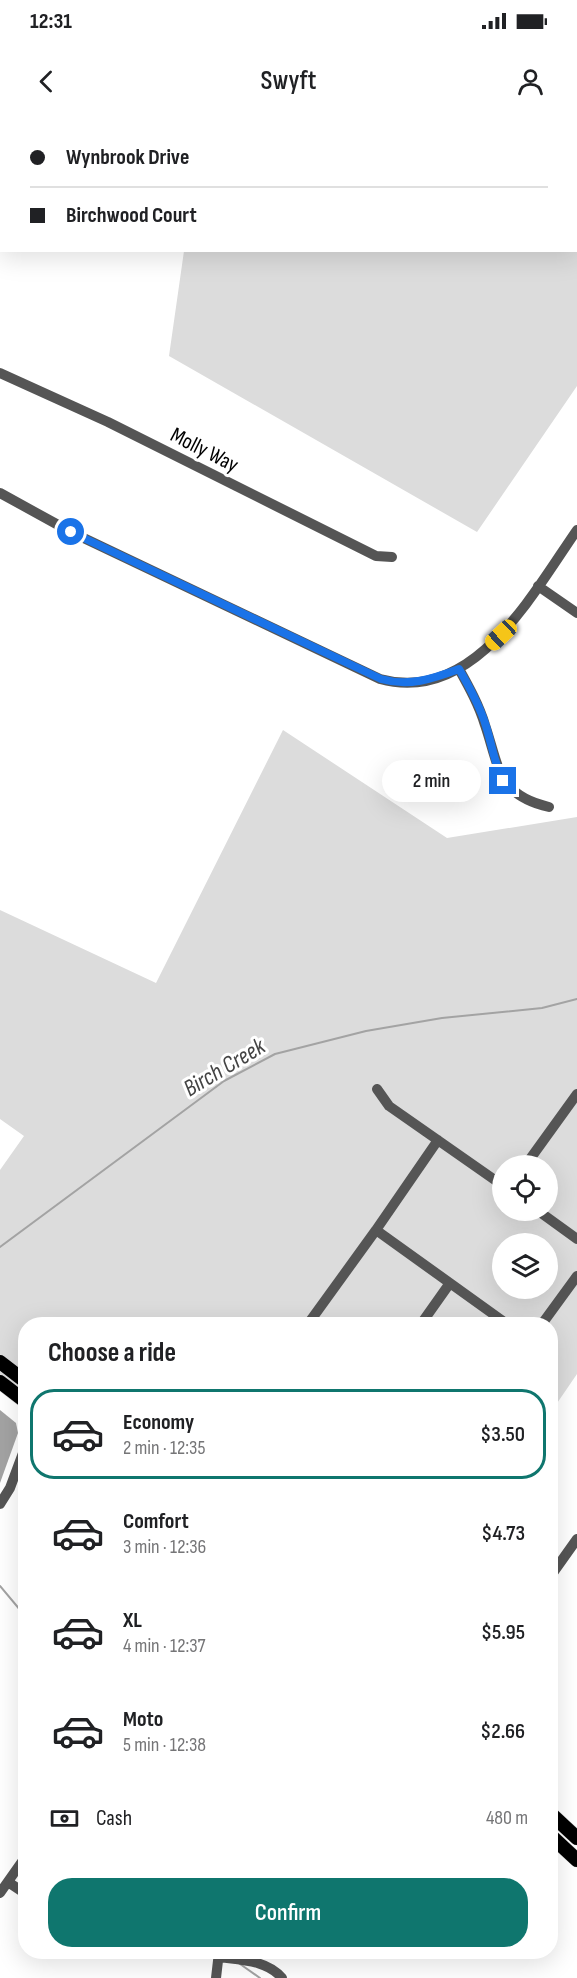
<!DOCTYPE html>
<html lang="en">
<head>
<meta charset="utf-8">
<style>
  body { margin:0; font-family:"Sofia Sans Condensed",sans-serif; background:#f2f2f2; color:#202124; height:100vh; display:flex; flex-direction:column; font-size:22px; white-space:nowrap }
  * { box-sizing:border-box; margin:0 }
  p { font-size:20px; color:#757577 }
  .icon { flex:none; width:33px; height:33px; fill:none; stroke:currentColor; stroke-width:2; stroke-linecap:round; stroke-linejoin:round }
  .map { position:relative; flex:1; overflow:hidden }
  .sheet { position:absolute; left:18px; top:1197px; width:540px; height:642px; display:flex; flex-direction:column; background:#fff; border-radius:24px; box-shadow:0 6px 24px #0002 }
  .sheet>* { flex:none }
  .banner { position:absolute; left:0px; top:0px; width:578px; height:132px; box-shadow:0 6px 24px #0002; display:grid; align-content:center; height:132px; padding:0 30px; background:#fff }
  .controls { position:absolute; left:492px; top:1035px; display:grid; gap:12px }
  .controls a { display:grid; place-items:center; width:66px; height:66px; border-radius:50%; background:#fff; box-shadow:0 6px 24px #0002; font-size:30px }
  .end { position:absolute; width:27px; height:27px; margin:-14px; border:8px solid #1a73e8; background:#fff; box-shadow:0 0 0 3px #fff }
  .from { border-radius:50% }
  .bubble { position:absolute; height:42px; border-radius:21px; background:#fff; box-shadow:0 6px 24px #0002; font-size:20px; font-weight:600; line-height:42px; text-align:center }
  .car { position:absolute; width:18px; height:36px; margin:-18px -9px; border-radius:8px; box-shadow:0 0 4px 2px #0007; background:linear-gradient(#f5c518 24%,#345 0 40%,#f5c518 0 76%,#345 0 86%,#f5c518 0) }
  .banner b { display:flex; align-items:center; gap:21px; height:57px; font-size:22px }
  .banner b+b { border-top:2px solid #e0e0e0 }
  .banner i { width:15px; height:15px; background:#202124 }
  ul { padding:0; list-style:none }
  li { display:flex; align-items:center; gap:18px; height:90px; margin:0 12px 9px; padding:0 18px; border:3px solid transparent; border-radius:24px }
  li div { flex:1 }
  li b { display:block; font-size:22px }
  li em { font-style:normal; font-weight:600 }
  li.selected { border-color:#0f766e }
  li>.icon { width:54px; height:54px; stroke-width:1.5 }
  h2 { padding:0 30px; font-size:27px; line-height:72px }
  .pay { display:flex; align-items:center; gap:15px; height:66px; padding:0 30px; font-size:22px }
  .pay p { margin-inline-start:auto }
  .primary-button { display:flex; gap:12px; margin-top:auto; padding:12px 30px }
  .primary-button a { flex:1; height:69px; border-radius:24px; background:#0f766e; color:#fff; font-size:24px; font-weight:600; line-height:69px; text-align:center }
  .status { display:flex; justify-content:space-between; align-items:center; height:42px; padding:0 30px; background:#fff; direction:ltr }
  .status svg { height:16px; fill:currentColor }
  header { display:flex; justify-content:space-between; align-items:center; height:78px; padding:0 30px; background:#fff; font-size:27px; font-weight:600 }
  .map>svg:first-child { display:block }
  .green { fill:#dcdcdc; fill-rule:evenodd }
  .water { fill:#a3a3a3 }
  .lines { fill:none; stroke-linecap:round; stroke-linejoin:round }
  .stream { stroke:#a3a3a3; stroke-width:2 }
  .major-casing { stroke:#dbdbdb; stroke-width:15 }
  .minor { stroke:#555; stroke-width:10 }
  .major { stroke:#000; stroke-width:14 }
  .route { stroke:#1a73e8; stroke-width:8 }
  .labels { text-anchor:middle; stroke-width:6; stroke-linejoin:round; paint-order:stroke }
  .street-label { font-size:22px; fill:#000; stroke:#fff }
  .water-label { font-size:24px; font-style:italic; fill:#444; stroke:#fff }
</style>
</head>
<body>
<div class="status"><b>12:31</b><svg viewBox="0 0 49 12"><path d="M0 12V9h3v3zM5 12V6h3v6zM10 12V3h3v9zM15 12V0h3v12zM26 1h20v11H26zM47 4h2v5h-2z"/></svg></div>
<header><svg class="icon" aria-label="back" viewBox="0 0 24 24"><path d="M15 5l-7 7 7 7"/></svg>Swyft<svg class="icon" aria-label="person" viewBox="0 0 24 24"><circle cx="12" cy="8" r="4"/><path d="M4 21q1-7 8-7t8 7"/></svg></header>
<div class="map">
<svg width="577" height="1858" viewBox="0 0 577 1858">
  <rect width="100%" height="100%" fill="#fff"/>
  <path class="green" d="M37,0H577V266L477,412L169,236L184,131L576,130V2Z
    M283,610L447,718L577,697V1254L551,1292L550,1204H26L25,1281L0,1264V1050L24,1016L0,999V790L156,863ZM502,1046H548V1090H502ZM502,1124H548V1168H502Z"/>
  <path class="water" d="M0,1290L16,1303L18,1313L0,1363Z"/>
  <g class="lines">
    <path class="stream" d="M240,0L245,2
      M576,127L577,128
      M0,1127L224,961L275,934L366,911L442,898L542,888L577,879
      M0,1466L26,1497
      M240,1844L260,1858"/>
    <defs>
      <path id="major" d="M0,1242L26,1262
        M0,1262L26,1282
        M550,1693L577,1718
        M550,1715L577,1740"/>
    </defs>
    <use href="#major" class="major-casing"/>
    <path class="minor" d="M0,253L108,302L376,436L392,437
      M0,373L71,412L380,559C474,585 533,473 577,410
      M538,466L577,493
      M459,549C469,567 479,585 485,605C499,646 497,675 549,687
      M377,969L389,986L502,1065
      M525,1046L577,974
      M537,1090L577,1119
      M376,1110L438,1020
      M308,1204L376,1110L507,1204
      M421,1204L450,1163
      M542,1204L577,1156
      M0,1384L10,1368L26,1325
      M550,1457L577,1419
      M8,1762L26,1774
      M0,1773L26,1736
      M219,1837C241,1840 267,1840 282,1858
      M216,1858L219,1832"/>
    <use href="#major" class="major"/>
  </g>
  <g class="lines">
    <path class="route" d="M71,412L381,559C409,567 432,559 459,549C470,568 480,586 486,606C492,625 494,642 503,661"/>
  </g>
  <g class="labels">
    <g class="street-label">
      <text transform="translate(205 329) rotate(27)" y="8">Molly Way</text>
    </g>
    <g class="water-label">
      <text transform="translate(224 947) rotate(-31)" y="8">Birch Creek</text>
    </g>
  </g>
</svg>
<div class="controls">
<a><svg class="icon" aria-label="locate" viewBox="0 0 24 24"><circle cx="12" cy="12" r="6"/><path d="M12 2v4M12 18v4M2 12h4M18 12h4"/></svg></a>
<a><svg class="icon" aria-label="layers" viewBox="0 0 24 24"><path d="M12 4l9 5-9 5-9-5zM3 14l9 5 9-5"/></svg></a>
</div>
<i class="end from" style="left:71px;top:412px"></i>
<i class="end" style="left:503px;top:661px"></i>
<div class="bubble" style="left:382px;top:640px;width:99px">2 min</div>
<i class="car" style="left:501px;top:515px;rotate:227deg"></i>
<div class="banner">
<b><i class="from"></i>Wynbrook Drive</b>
<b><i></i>Birchwood Court</b>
</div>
<section class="sheet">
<h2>Choose a ride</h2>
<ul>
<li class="selected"><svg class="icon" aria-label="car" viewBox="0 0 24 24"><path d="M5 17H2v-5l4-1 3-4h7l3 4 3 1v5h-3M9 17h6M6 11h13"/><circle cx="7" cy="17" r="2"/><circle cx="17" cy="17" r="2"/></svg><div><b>Economy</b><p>2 min · 12:35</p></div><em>$3.50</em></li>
<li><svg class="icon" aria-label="car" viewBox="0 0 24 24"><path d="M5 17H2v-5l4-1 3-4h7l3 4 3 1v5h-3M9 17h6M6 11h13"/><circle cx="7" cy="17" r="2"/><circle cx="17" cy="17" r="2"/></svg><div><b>Comfort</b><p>3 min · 12:36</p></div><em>$4.73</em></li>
<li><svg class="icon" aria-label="car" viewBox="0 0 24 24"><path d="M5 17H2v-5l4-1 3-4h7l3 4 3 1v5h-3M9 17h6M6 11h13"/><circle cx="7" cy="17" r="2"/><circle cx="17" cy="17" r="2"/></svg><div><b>XL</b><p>4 min · 12:37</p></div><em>$5.95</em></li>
<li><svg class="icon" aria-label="car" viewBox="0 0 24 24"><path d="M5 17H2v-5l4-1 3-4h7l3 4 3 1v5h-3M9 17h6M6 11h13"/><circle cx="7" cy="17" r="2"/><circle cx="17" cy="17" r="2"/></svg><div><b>Moto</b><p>5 min · 12:38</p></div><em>$2.66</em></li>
</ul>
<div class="pay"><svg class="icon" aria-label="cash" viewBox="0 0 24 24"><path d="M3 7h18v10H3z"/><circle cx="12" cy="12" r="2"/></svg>Cash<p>480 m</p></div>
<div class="primary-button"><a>Confirm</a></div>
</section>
</div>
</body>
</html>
